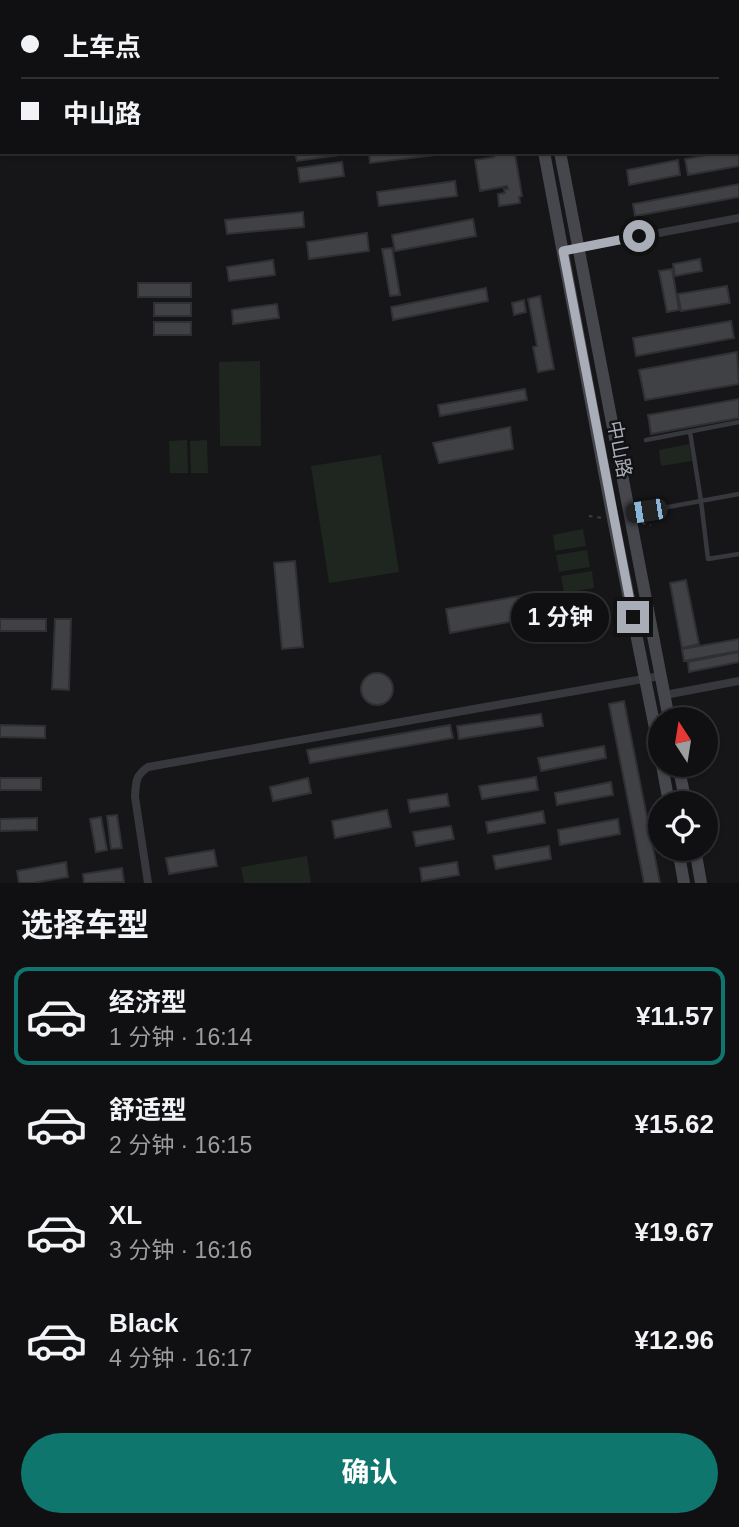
<!DOCTYPE html>
<html lang="zh">
<head>
<meta charset="utf-8">
<style>
  body { margin:0; font-family:Helvetica,"Noto Sans SC",sans-serif; background:#1e1e20; color:#f1f3f6; height:100vh; display:flex; flex-direction:column; font-size:26px; white-space:nowrap }
  * { box-sizing:border-box; margin:0 }
  p { font-size:23px; color:#9c9d9f }
  .icon { flex:none; width:38px; height:38px; fill:none; stroke:currentColor; stroke-width:2; stroke-linecap:round; stroke-linejoin:round }
  .map { position:relative; height:883px; overflow:hidden }
  .details { display:flex; flex-direction:column; background:#101012; flex:1 }
  .details>* { flex:none }
  .hud { position:absolute; left:0px; top:0px; width:740px; height:154px; box-shadow:0 2px 5px #0004,0 0 0 2px #303032; display:grid; align-content:center; height:154px; padding:0 21px; background:#101012 }
  .needle { width:46px; rotate:348deg }
  .buttons { position:absolute; left:648px; top:707px; display:grid; gap:14px }
  .buttons a { display:grid; place-items:center; width:70px; height:70px; border-radius:50%; background:#101012; box-shadow:0 2px 5px #0004,0 0 0 2px #303032; font-size:35px }
  .end { position:absolute; width:32px; height:32px; margin:-16px; border:9px solid #a8adb8; background:#111; box-shadow:0 0 0 4px #111 }
  .from { border-radius:50% }
  .bubble { position:absolute; height:49px; border-radius:24px; background:#101012; box-shadow:0 2px 5px #0004,0 0 0 2px #303032; font-size:23px; font-weight:700; line-height:49px; text-align:center }
  .car { position:absolute; width:21px; height:42px; margin:-21px -10px; border-radius:9px; box-shadow:0 0 5px 2px #0007; background:linear-gradient(#222 24%,#8ab4d8 0 40%,#222 0 76%,#8ab4d8 0 86%,#222 0) }
  .hud b { display:flex; align-items:center; gap:24px; height:66px; font-size:26px }
  .hud b+b { border-top:2px solid #303032 }
  .hud i { width:18px; height:18px; background:#f1f3f6 }
  ul { padding:0; list-style:none }
  li { display:flex; align-items:center; gap:21px; height:98px; margin:0 14px 10px; padding:0 7px; border:4px solid transparent; border-radius:14px }
  li div { flex:1 }
  li b { display:block; font-size:26px }
  li em { font-style:normal; font-weight:700 }
  li.current { border-color:#0f766e }
  li>.icon { width:63px; height:63px; stroke-width:1.5 }
  h2 { padding:0 21px; font-size:32px; line-height:84px }
  .cta { display:flex; gap:14px; margin-top:auto; padding:14px 21px }
  .cta a { flex:1; height:80px; border-radius:42px; background:#0f766e; color:#fff; font-size:28px; font-weight:700; line-height:80px; text-align:center }
  .map>svg:first-child { display:block }
  .park { fill:#1e261f }
  .building { fill:#404145; stroke:#303034; stroke-width:2 }
  .lines { fill:none; stroke-linecap:round; stroke-linejoin:round }
  .path { stroke:#3d3f44; stroke-width:2; stroke-dasharray:3.5 5; stroke-linecap:butt }
  .service { stroke:#37383d; stroke-width:4.5 }
  .minor { stroke:#37383d; stroke-width:8 }
  .secondary { stroke:#45474d; stroke-width:12 }
  .route { stroke:#a8adb8; stroke-width:9 }
  .labels { text-anchor:middle; stroke-width:5; stroke-linejoin:round; paint-order:stroke }
  .street-label { font-size:19px; fill:#a8adb8; stroke:#111113 }
</style>
</head>
<body>
<div class="map">
<svg width="739" height="883" viewBox="0 0 739 883">
  <rect width="100%" height="100%" fill="#161618"/>
  <path class="park" d="M260,361L261,446H220L219,362Z
    M187,440L188,473H170L169,441Z
    M207,440L208,473H191L190,441Z
    M689,444L692,461L661,466L659,450Z
    M381,455L399,572L329,583L311,466Z
    M583,529L586,546L555,551L553,535Z
    M587,550L590,567L559,572L556,555Z
    M592,571L594,588L564,593L561,576Z
    M307,856L311,883H244L241,867Z"/>
  <path class="building" d="M739,150V166L688,175L685,159L723,152H738Z
    M295,152H341V155L297,161Z
    M369,152H451V153L370,163Z
    M493,152H513L515,154L522,196L519,197L520,203L499,206L498,194L505,193L504,189H508L507,186L480,191L475,160L494,157Z
    M678,160L680,175L629,185L627,170Z
    M342,162L344,176L300,182L298,168Z
    M455,181L457,196L379,206L377,192Z
    M739,184V197L635,216L633,204Z
    M303,212L304,227L227,234L225,220Z
    M473,219L476,236L395,251L392,235Z
    M367,233L369,251L309,259L307,242Z
    M392,248L400,295L390,296L382,249Z
    M700,259L702,271L675,276L673,264Z
    M273,260L275,275L229,281L227,267Z
    M672,269L679,310L667,312L659,271Z
    M138,283H191V297H138Z
    M727,286L730,303L681,311L678,294Z
    M486,288L488,301L393,320L391,307Z
    M540,296L554,369L538,372L533,347L537,346L528,299Z
    M524,300L526,312L514,315L512,303Z
    M154,303H191V316H154Z
    M277,304L279,318L233,324L232,310Z
    M731,321L734,338L636,356L633,338Z
    M154,322H191V335H154Z
    M737,352L739,384L645,400L639,370Z
    M525,389L527,400L440,416L438,405Z
    M739,399V418L651,434L648,415Z
    M510,427L513,449L439,463L433,443Z
    M295,561L303,647L282,649L274,563Z
    M686,580L699,644L682,648L670,583Z
    M531,594L535,617L450,633L446,609Z
    M0,619H46V631H0Z
    M55,619H71L69,690L52,689Z
    M739,639V651L684,661L682,649Z
    M739,652V662L689,672L688,662Z
    M361 689a16 16 0 1 1 32 0a16 16 0 1 1-32 0Z
    M624,701L660,883H644L609,704Z
    M541,714L543,726L459,739L457,726Z
    M0,725L45,726V738L0,737Z
    M450,725L453,738L310,763L307,750Z
    M604,746L606,758L541,771L538,758Z
    M536,777L538,790L482,799L479,786Z
    M0,778H41V790H0Z
    M308,778L311,793L273,801L270,787Z
    M611,782L613,795L557,805L555,793Z
    M447,794L449,806L410,812L408,800Z
    M387,810L391,827L335,838L332,821Z
    M543,811L545,823L488,833L486,822Z
    M117,815L122,848L111,849L107,816Z
    M101,817L107,850L96,852L90,819Z
    M37,818V830L0,831V819Z
    M618,819L620,834L560,845L558,830Z
    M451,826L454,839L416,846L413,832Z
    M549,846L551,859L496,869L493,856Z
    M214,850L217,866L169,874L166,858Z
    M66,862L68,877L33,883H19L17,871Z
    M457,862L459,875L422,881L420,868Z
    M122,868L124,882L84,883L83,874Z"/>
  <g class="lines">
    <path class="path" d="M589,516L602,518
      M642,523L651,525"/>
    <path class="service" d="M690,432L701,501L708,559L739,554
      M646,440L739,422
      M630,514L739,494"/>
    <path class="minor" d="M563,251L739,218
      M665,695L739,681
      M148,883L135,797C136,782 135,776 148,767L660,676"/>
    <path class="secondary" d="M331,0L368,2
      M514,0V2
      M531,0V2
      M567,2L576,0
      M544,152L613,519L660,753
      M560,152L669,719
      M662,765L669,803
      M678,765L686,803
      M678,849L684,883
      M695,849L701,883"/>
  </g>
  <g class="lines">
    <path class="route" d="M633,617L563,251L639,236"/>
  </g>
  <g class="labels">
    <g class="street-label">
      <text transform="translate(620 449) rotate(79)" y="7">中山路</text>
    </g>
  </g>
</svg>
<div class="buttons">
<a><svg class="needle" viewBox="-14 -14 28 28"><path d="M0-13l5 13h-10z" fill="#e53935"/><path d="M0 13l5-13h-10z" fill="#9c9d9f"/></svg></a>
<a><svg class="icon" aria-label="locate" viewBox="0 0 24 24"><circle cx="12" cy="12" r="6"/><path d="M12 2v4M12 18v4M2 12h4M18 12h4"/></svg></a>
</div>
<i class="end from" style="left:639px;top:236px"></i>
<i class="end" style="left:633px;top:617px"></i>
<div class="bubble" style="left:511px;top:593px;width:98px">1 分钟</div>
<i class="car" style="left:646px;top:511px;rotate:261deg"></i>
<div class="hud">
<b><i class="from"></i>上车点</b>
<b><i></i>中山路</b>
</div>
</div>
<section class="details">
<h2>选择车型</h2>
<ul>
<li class="current"><svg class="icon" aria-label="car" viewBox="0 0 24 24"><path d="M5 17H2v-5l4-1 3-4h7l3 4 3 1v5h-3M9 17h6M6 11h13"/><circle cx="7" cy="17" r="2"/><circle cx="17" cy="17" r="2"/></svg><div><b>经济型</b><p>1 分钟 · 16:14</p></div><em>¥11.57</em></li>
<li><svg class="icon" aria-label="car" viewBox="0 0 24 24"><path d="M5 17H2v-5l4-1 3-4h7l3 4 3 1v5h-3M9 17h6M6 11h13"/><circle cx="7" cy="17" r="2"/><circle cx="17" cy="17" r="2"/></svg><div><b>舒适型</b><p>2 分钟 · 16:15</p></div><em>¥15.62</em></li>
<li><svg class="icon" aria-label="car" viewBox="0 0 24 24"><path d="M5 17H2v-5l4-1 3-4h7l3 4 3 1v5h-3M9 17h6M6 11h13"/><circle cx="7" cy="17" r="2"/><circle cx="17" cy="17" r="2"/></svg><div><b>XL</b><p>3 分钟 · 16:16</p></div><em>¥19.67</em></li>
<li><svg class="icon" aria-label="car" viewBox="0 0 24 24"><path d="M5 17H2v-5l4-1 3-4h7l3 4 3 1v5h-3M9 17h6M6 11h13"/><circle cx="7" cy="17" r="2"/><circle cx="17" cy="17" r="2"/></svg><div><b>Black</b><p>4 分钟 · 16:17</p></div><em>¥12.96</em></li>
</ul>
<div class="cta"><a>确认</a></div>
</section>
</body>
</html>
